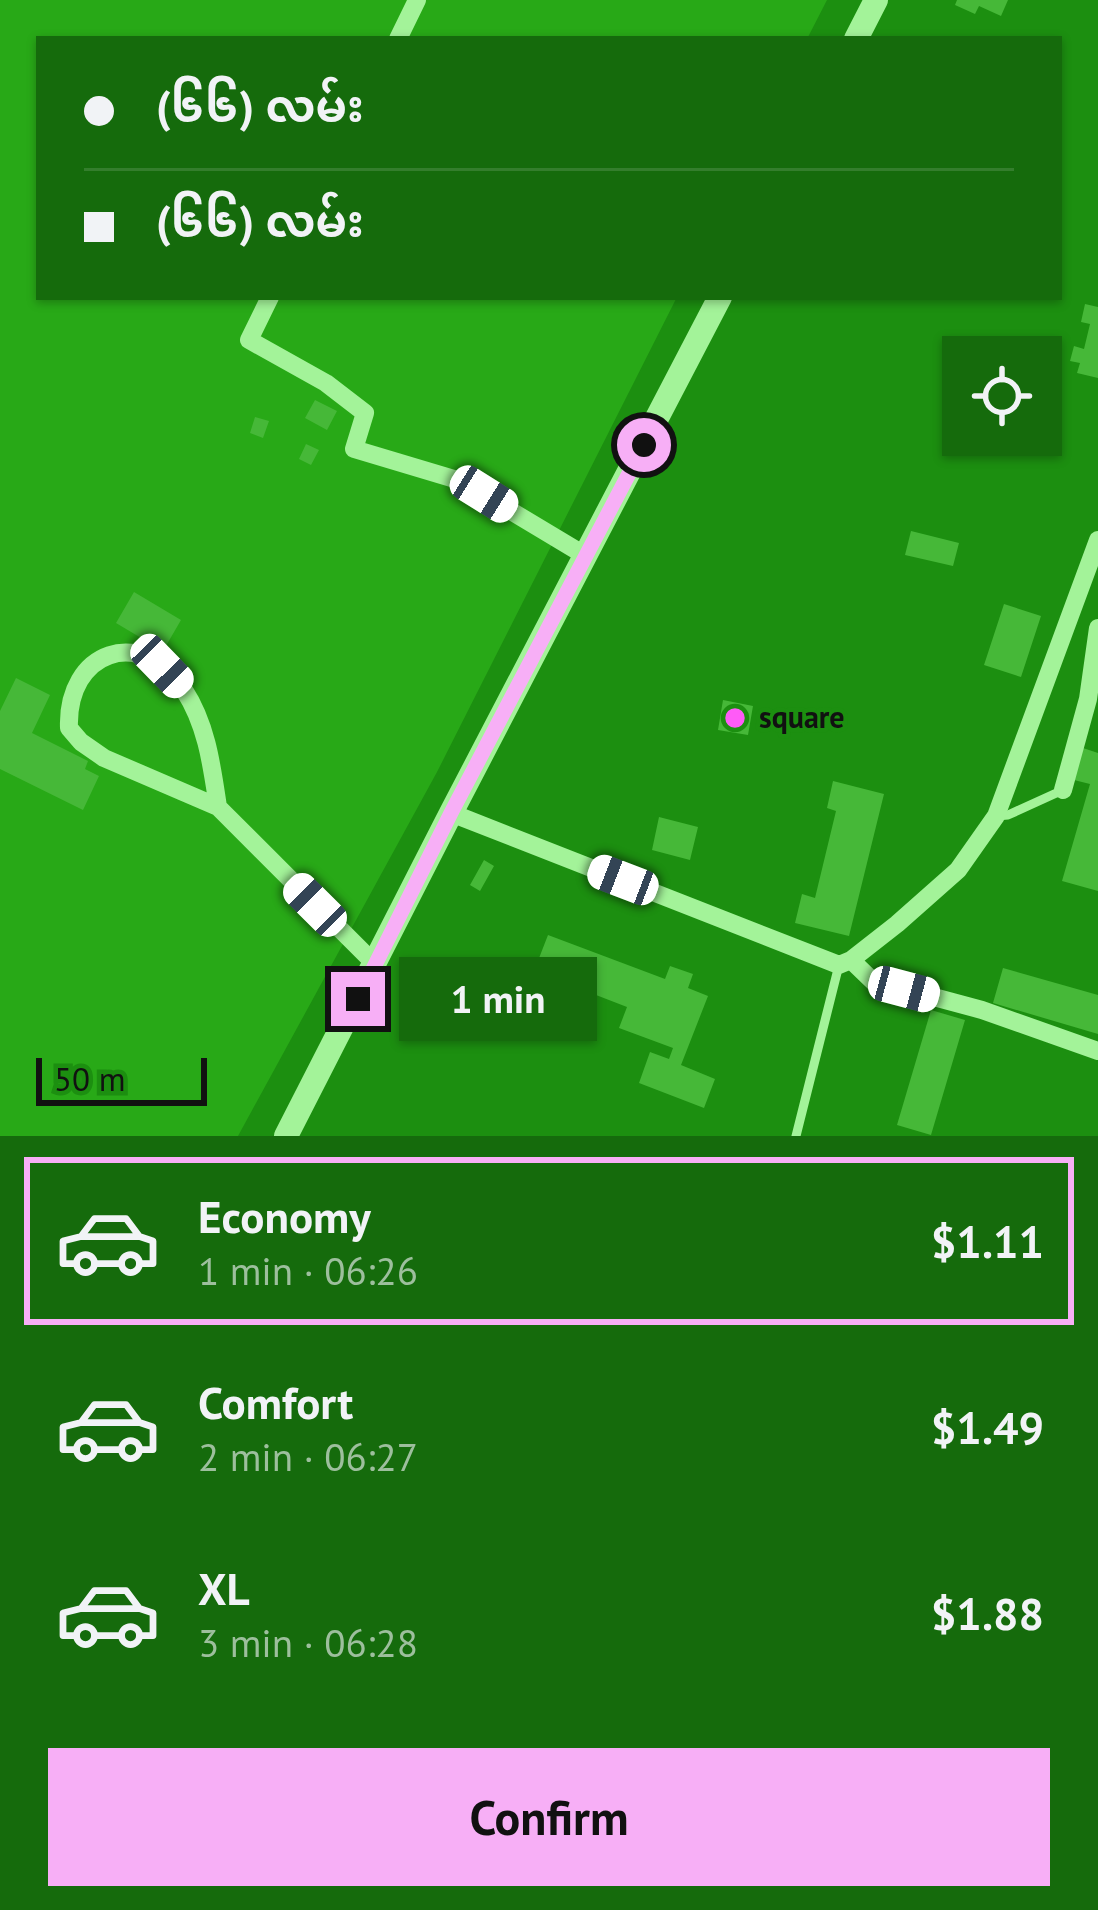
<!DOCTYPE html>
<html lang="en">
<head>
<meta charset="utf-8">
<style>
  body { margin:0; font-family:"PT Sans","Noto Sans Myanmar",sans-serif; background:#1e7015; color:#f1f3f6; height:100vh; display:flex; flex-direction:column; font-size:45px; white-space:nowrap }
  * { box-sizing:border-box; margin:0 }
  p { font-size:39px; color:#9dbf9d }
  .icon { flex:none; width:66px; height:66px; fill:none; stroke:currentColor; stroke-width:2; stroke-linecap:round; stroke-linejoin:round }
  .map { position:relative; height:1136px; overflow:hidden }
  .side { display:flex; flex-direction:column; background:#156b0c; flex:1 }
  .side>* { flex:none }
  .hud { position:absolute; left:36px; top:36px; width:1026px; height:264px; border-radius:0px; box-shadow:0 3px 9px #0004; display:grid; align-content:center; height:264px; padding:0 48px; background:#156b0c }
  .tools { position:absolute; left:942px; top:336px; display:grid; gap:24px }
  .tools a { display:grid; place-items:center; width:120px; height:120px; border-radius:0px; background:#156b0c; box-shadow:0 3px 9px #0004; font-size:60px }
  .scale { position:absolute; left:36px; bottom:30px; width:171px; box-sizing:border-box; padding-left:12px; border:6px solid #111; border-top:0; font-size:33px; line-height:42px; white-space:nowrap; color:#111; -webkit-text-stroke:9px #1c8f10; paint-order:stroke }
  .end { position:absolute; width:54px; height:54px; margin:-27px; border:15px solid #f7aff6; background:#111; box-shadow:0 0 0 6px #111 }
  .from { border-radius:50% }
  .bubble { position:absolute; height:84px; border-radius:0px; background:#156b0c; box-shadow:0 3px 9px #0004; font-size:39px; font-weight:700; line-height:84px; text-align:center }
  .car { position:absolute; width:36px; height:72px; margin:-36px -18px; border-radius:15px; box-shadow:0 0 9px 3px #0007; background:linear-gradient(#fff 24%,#345 0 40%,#fff 0 76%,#345 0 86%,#fff 0) }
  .hud b { display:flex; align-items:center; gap:42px; height:114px; font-size:45px }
  .hud b+b { border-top:3px solid #347e2d }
  .hud i { width:30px; height:30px; background:#f1f3f6 }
  ul { padding:21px 0 0; list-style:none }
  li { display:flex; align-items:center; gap:36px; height:168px; margin:0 24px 18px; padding:0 24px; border:6px solid transparent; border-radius:0px }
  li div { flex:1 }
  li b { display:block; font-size:45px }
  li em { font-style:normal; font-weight:700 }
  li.current { border-color:#f7aff6 }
  li>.icon { width:108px; height:108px; stroke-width:1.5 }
  .primary-button { display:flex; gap:24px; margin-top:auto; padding:24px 48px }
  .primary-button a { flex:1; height:138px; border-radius:0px; background:#f7aff6; color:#111; font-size:48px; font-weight:700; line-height:138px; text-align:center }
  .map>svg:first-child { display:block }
  .green { fill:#28a917 }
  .building { fill:#46b838 }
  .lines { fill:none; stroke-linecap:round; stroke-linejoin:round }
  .service { stroke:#a3f399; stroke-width:9 }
  .minor { stroke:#a3f399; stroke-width:18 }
  .tertiary { stroke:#a3f399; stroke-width:24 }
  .route { stroke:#f7aff6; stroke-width:15 }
  .poi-dot { fill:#ff5bf7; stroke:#1c8f10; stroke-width:4.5 }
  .labels { text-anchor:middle; stroke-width:9; stroke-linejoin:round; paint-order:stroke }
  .poi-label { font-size:30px; font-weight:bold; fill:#111; stroke:#1c8f10; text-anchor:start }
</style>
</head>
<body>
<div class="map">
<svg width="1098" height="1136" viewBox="0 0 1098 1136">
  <rect width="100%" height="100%" fill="#1c8f10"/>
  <path class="green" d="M0,0H827L807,39H39V297H677L437,772L238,1136H0Z"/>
  <path class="building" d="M957,0H1008L1001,16L979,6L975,14L955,5Z
    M1085,304L1098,307V378L1077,373L1080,363L1070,361L1074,346L1084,349L1090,324L1081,322Z
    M315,400L337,411L327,430L305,418Z
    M255,417L269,421L263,438L250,433Z
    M306,444L319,450L311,465L299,459Z
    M911,531L959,543L953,566L905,555Z
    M134,592L181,620L163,651L116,623Z
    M1004,604L1041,616L1021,677L984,665Z
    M16,678L50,695L32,733L88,761L85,769L99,776L83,810L0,769V711Z
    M723,700L753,706L748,735L718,730Z
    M1083,748L1098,753V891L1062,881L1090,784L1074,780Z
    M833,781L884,794L849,936L795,923L802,894L815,898L836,811L827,808Z
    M659,817L698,827L690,860L652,850Z
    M484,860L494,866L480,891L470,885Z
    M548,935L665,979L670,966L693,974L688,988L708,996L681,1065L715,1079L704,1108L639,1083L650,1052L669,1059L673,1048L619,1028L627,1007L534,971Z
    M1003,968L1098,995V1034L993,1003Z
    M931,1010L965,1020L931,1135L897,1125Z"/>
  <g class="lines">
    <path class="service" d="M996,816L1008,815L1063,790
      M796,1136L839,965"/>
    <path class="minor" d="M398,39L417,0
      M270,297L249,340L326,383L365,413L354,449L461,481L586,556
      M1063,790L1088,699L1098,628
      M218,807C212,767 207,725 184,690C141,624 66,651 69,728L81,742L104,758L218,807L376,965
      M451,813L839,965L851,960L897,924L958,870L996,816L1098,540
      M851,960L879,987L904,989L982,1010L1098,1051"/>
    <path class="tertiary" d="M856,39L876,0
      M286,1136L451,813L720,297"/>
  </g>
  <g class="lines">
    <path class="route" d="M358,999L451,813L644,445"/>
  </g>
  <circle class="poi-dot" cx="735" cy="718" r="12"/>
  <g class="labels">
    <g class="poi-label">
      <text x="759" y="728">square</text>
    </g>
  </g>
</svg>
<div class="tools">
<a><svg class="icon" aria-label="locate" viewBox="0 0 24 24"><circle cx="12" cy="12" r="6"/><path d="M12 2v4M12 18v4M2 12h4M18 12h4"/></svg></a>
</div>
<div class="scale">50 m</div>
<i class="end from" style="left:644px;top:445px"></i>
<i class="end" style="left:358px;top:999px"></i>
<div class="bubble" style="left:399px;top:957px;width:198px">1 min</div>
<i class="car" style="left:484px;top:494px;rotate:122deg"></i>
<i class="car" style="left:162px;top:666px;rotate:136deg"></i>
<i class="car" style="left:623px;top:880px;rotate:291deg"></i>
<i class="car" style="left:315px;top:905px;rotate:315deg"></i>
<i class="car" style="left:904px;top:989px;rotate:105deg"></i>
<div class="hud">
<b><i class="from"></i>(၆၆) လမ်း</b>
<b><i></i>(၆၆) လမ်း</b>
</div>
</div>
<section class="side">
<ul>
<li class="current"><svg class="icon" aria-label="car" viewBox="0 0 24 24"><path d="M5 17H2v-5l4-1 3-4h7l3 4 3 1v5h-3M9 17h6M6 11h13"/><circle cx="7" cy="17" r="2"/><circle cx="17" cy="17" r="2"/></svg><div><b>Economy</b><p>1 min · 06:26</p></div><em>$1.11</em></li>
<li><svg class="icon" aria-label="car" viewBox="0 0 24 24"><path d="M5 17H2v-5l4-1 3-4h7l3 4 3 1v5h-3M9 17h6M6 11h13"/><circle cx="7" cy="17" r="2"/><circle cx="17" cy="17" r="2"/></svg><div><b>Comfort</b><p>2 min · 06:27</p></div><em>$1.49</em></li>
<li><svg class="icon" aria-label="car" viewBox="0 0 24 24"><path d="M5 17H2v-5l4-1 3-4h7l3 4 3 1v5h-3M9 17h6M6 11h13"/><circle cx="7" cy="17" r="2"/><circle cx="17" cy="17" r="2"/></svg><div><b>XL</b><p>3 min · 06:28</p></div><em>$1.88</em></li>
</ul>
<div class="primary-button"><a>Confirm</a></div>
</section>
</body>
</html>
